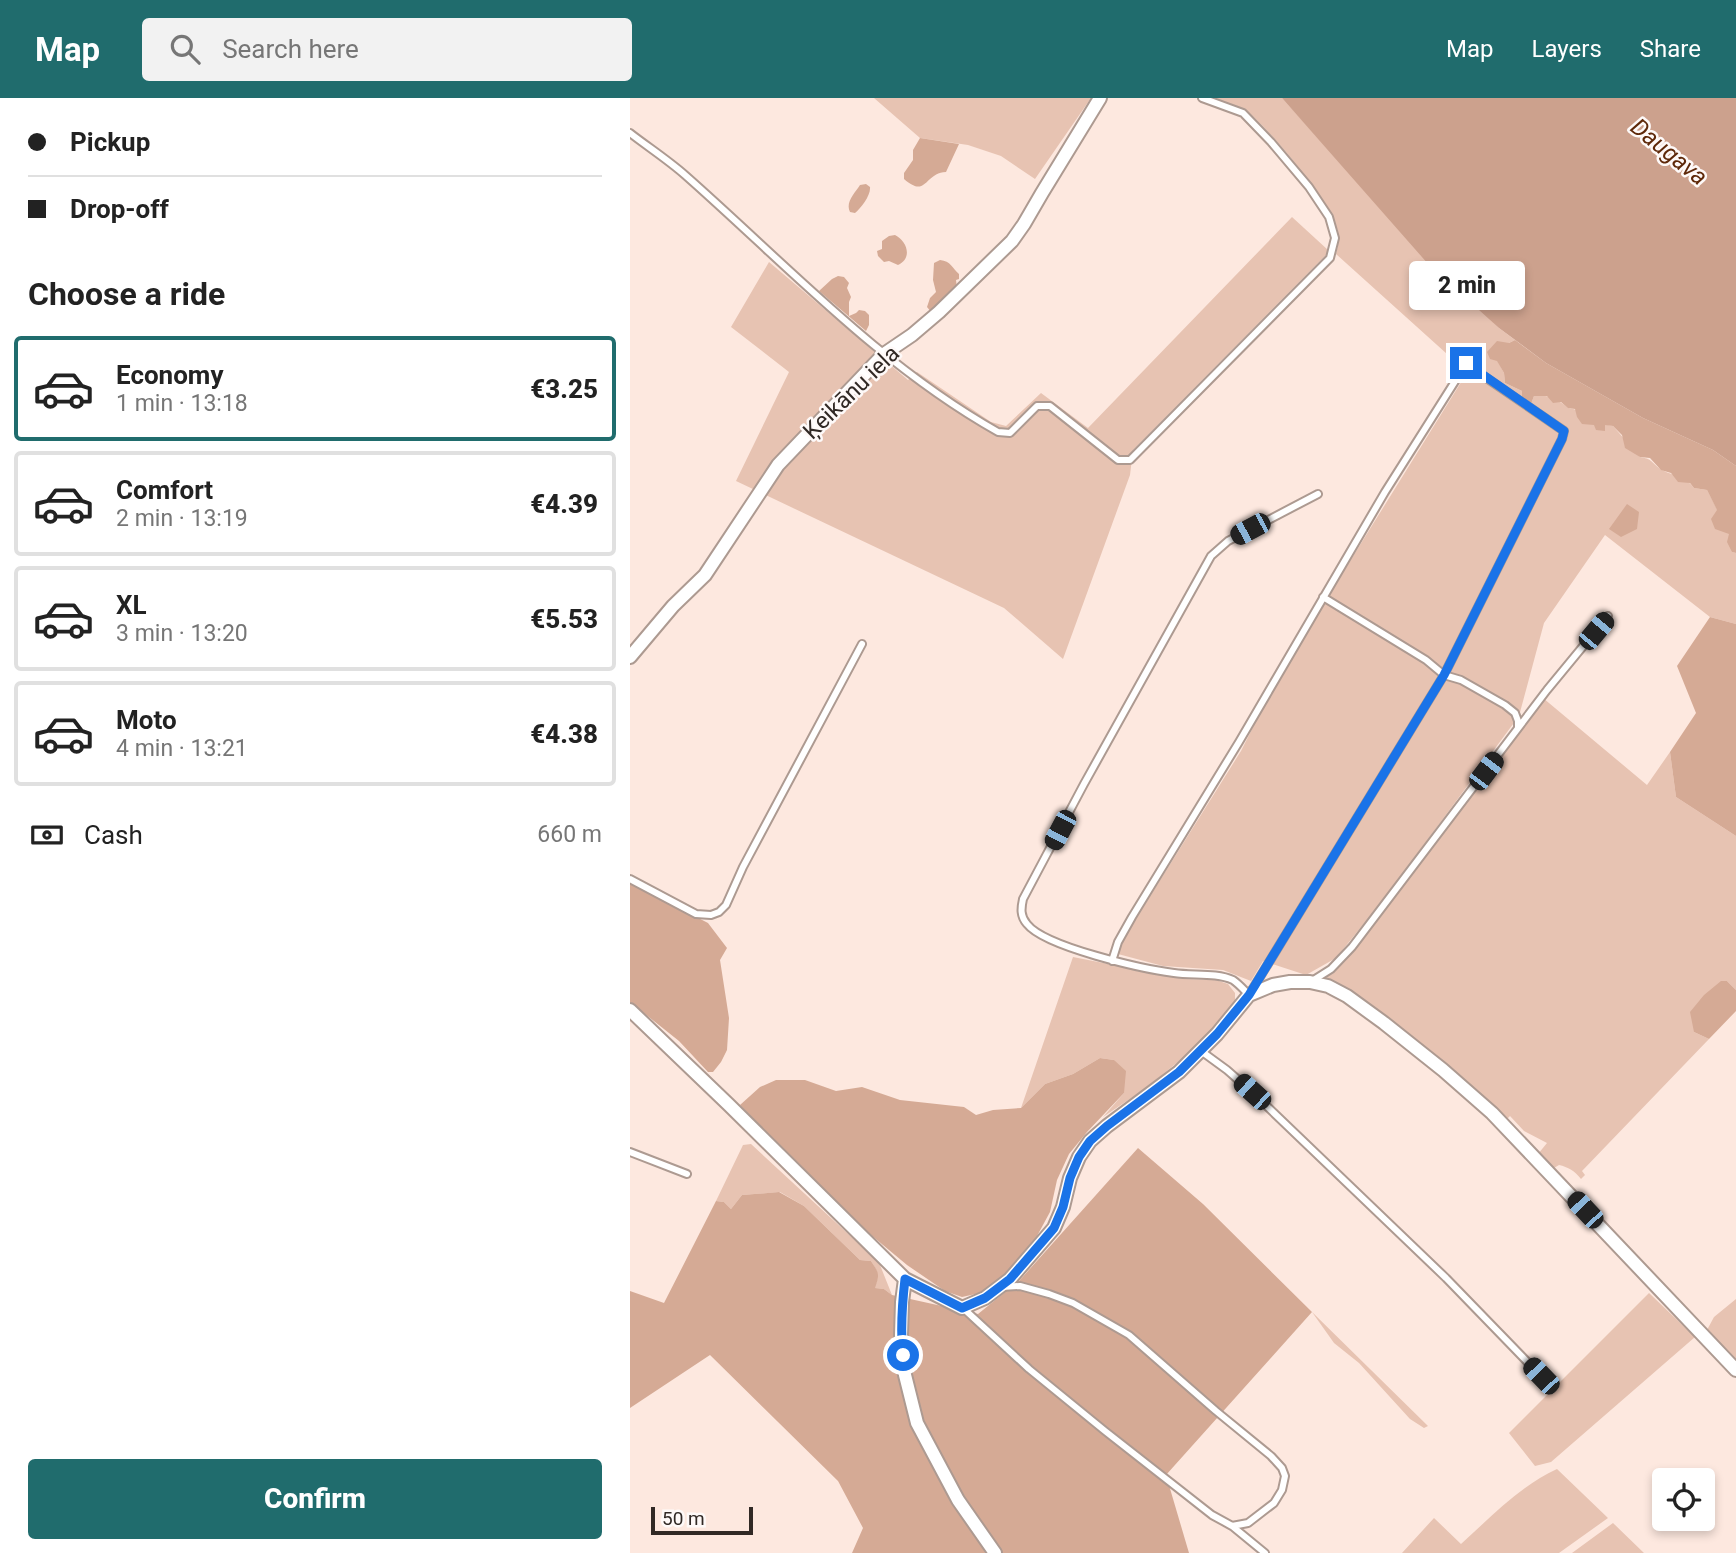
<!DOCTYPE html>
<html lang="en">
<head>
<meta charset="utf-8">
<style>
  body { margin:0; font-family:Roboto,sans-serif; background:#f2f2f2; color:#222; height:100vh; display:flex; flex-direction:column; font-size:26px; white-space:nowrap }
  * { box-sizing:border-box; margin:0 }
  p { font-size:23px; color:#767676 }
  .icon { flex:none; width:38px; height:38px; fill:none; stroke:currentColor; stroke-width:2; stroke-linecap:round; stroke-linejoin:round }
  .map { position:relative; flex:1; overflow:hidden }
  .details { display:flex; flex-direction:column; background:#fff; width:630px }
  .details>* { flex:none }
  .top-card { display:grid; align-content:center; height:154px; padding:0 28px; background:#fff }
  .fabs { position:absolute; left:1022px; top:1370px; display:grid; gap:14px }
  .fabs a { display:grid; place-items:center; width:63px; height:63px; border-radius:7px; background:#fff; box-shadow:0 4px 10px #0003; font-size:35px }
  .scale { position:absolute; left:21px; bottom:18px; width:102px; box-sizing:border-box; padding-left:7px; border:4px solid #312925; border-top:0; font-size:19px; line-height:24px; white-space:nowrap; color:#312925; -webkit-text-stroke:5px #fef9f8; paint-order:stroke }
  .end { position:absolute; width:32px; height:32px; margin:-16px; border:9px solid #1a73e8; background:#fff; box-shadow:0 0 0 4px #fff }
  .from { border-radius:50% }
  .bubble { position:absolute; height:49px; border-radius:7px; background:#fff; box-shadow:0 4px 10px #0003; font-size:23px; font-weight:800; line-height:49px; text-align:center }
  .car { position:absolute; width:21px; height:42px; margin:-21px -10px; border-radius:9px; box-shadow:0 0 5px 2px #0007; background:linear-gradient(#222 24%,#8ab4d8 0 40%,#222 0 76%,#8ab4d8 0 86%,#222 0) }
  .top-card b { display:flex; align-items:center; gap:24px; height:66px; font-size:26px }
  .top-card b+b { border-top:2px solid #e0e0e0 }
  .top-card i { width:18px; height:18px; background:#222 }
  ul { padding:0; list-style:none }
  li { display:flex; align-items:center; gap:21px; height:105px; margin:0 14px 10px; padding:0 14px; border:4px solid #e0e0e0; border-radius:7px }
  li div { flex:1 }
  li b { display:block; font-size:26px }
  li em { font-style:normal; font-weight:800 }
  li.active { border-color:#206c6d }
  li>.icon { width:63px; height:63px; stroke-width:1.5 }
  h2 { padding:0 28px; font-size:32px; line-height:84px }
  .pay { display:flex; align-items:center; gap:18px; height:77px; padding:0 28px; font-size:26px }
  .pay p { margin-inline-start:auto }
  .cta { display:flex; gap:14px; margin-top:auto; padding:14px 28px }
  .cta a { flex:1; height:80px; border-radius:7px; background:#206c6d; color:#fff; font-size:28px; font-weight:800; line-height:80px; text-align:center }
  header { display:flex; align-items:center; gap:42px; box-sizing:border-box; height:98px; padding:0 35px; background:#206c6d; color:#fff }
  header strong { font-size:33px }
  nav { display:flex; gap:38px; margin-inline-start:auto; font-size:24px }
  .search { width:490px; height:63px; background:#f2f2f2; display:flex; align-items:center; gap:18px; box-sizing:border-box; padding:0 24px; border-radius:7px; color:#767676; font-size:26px }
  main { display:flex; flex:1; min-height:0 }
  .map>svg:first-child { display:block }
  .green { fill:#e7c3b2 }
  .forest { fill:#d5aa95 }
  .water { fill:#cca18d }
  .lines { fill:none; stroke-linecap:round; stroke-linejoin:round }
  .service-casing { stroke:#ad9a91; stroke-width:10 }
  .minor-casing { stroke:#ad9a91; stroke-width:16 }
  .service { stroke:#fff; stroke-width:6 }
  .minor { stroke:#fff; stroke-width:12 }
  .route { stroke:#1a73e8; stroke-width:9 }
  .labels { text-anchor:middle; stroke-width:5; stroke-linejoin:round; paint-order:stroke }
  .street-label { font-size:23px; fill:#312925; stroke:#fef9f8 }
  .water-label { font-size:24px; font-style:italic; fill:#5e2809; stroke:#fef9f8 }
</style>
</head>
<body>
<header>
<strong>Map</strong>
<div class="search"><svg class="icon" aria-label="search" viewBox="0 0 24 24"><circle cx="10" cy="10" r="6"/><path d="M15 15l6 6"/></svg>Search here</div>
<nav><a>Map</a><a>Layers</a><a>Share</a></nav>
</header>
<main>
<section class="details">
<div class="top-card">
<b><i class="from"></i>Pickup</b>
<b><i></i>Drop-off</b>
</div>
<h2>Choose a ride</h2>
<ul>
<li class="active"><svg class="icon" aria-label="car" viewBox="0 0 24 24"><path d="M5 17H2v-5l4-1 3-4h7l3 4 3 1v5h-3M9 17h6M6 11h13"/><circle cx="7" cy="17" r="2"/><circle cx="17" cy="17" r="2"/></svg><div><b>Economy</b><p>1 min · 13:18</p></div><em>€3.25</em></li>
<li><svg class="icon" aria-label="car" viewBox="0 0 24 24"><path d="M5 17H2v-5l4-1 3-4h7l3 4 3 1v5h-3M9 17h6M6 11h13"/><circle cx="7" cy="17" r="2"/><circle cx="17" cy="17" r="2"/></svg><div><b>Comfort</b><p>2 min · 13:19</p></div><em>€4.39</em></li>
<li><svg class="icon" aria-label="car" viewBox="0 0 24 24"><path d="M5 17H2v-5l4-1 3-4h7l3 4 3 1v5h-3M9 17h6M6 11h13"/><circle cx="7" cy="17" r="2"/><circle cx="17" cy="17" r="2"/></svg><div><b>XL</b><p>3 min · 13:20</p></div><em>€5.53</em></li>
<li><svg class="icon" aria-label="car" viewBox="0 0 24 24"><path d="M5 17H2v-5l4-1 3-4h7l3 4 3 1v5h-3M9 17h6M6 11h13"/><circle cx="7" cy="17" r="2"/><circle cx="17" cy="17" r="2"/></svg><div><b>Moto</b><p>4 min · 13:21</p></div><em>€4.38</em></li>
</ul>
<div class="pay"><svg class="icon" aria-label="cash" viewBox="0 0 24 24"><path d="M3 7h18v10H3z"/><circle cx="12" cy="12" r="2"/></svg>Cash<p>660 m</p></div>
<div class="cta"><a>Confirm</a></div>
</section>
<div class="map">
<svg width="1106" height="1455" viewBox="0 0 1106 1455">
  <rect width="100%" height="100%" fill="#fde8df"/>
  <path class="green" d="M244,0H461L405,81L371,58L338,47L290,40Z
    M580,0H652L735,92L869,230L885,242L879,245L867,262L874,275L875,285L892,293V300L837,261L827,265L706,156C708,149 709,141 708,134C704,109 641,33 620,16C608,7 594,3 580,0Z
    M662,119L698,152L697,156L503,352L500,377L433,561L374,510L106,383L159,274L101,229L139,164L278,282L287,274L361,324L376,328L411,295L458,330Z
    M838,273L935,336L936,331L901,306L904,298C917,296 926,301 936,308C941,312 940,309 946,312C960,317 969,326 983,328L1010,359C1022,361 1020,363 1029,370C1040,378 1055,377 1064,390L1077,392L1100,436L1102,454L1106,455V526L1080,519L975,437L914,525L889,618L753,802L706,860L676,877L633,863L621,883L593,872L533,868L488,856L492,843L611,653L648,579Z
    M913,600L1017,687L1040,654L1046,699L1106,738V892L1097,883L1064,934L1079,941L952,1073L955,1077L951,1081C945,1073 938,1069 929,1067L924,1070L908,1056L917,1045L894,1033L880,1018L876,1022L695,881C740,839 773,786 809,737C843,691 880,647 913,600Z
    M443,859L554,881L586,882L598,886L605,895V904L571,945L516,990L473,1019L494,995L484,962L470,960L443,976L415,986L391,1010Z
    M121,1046L241,1157L250,1167L262,1197L254,1191L244,1190C250,1178 248,1174 241,1163L230,1162L174,1108L150,1094L112,1097L101,1111L94,1104L86,1103L113,1047Z
    M1019,1195L1065,1239L921,1364L905,1368L879,1335Z
    M1106,1201V1266L1077,1232L1084,1219Z
    M682,1214L798,1328L794,1330L780,1321L729,1265L704,1245Z
    M927,1371L978,1420L929,1455H772L804,1420L831,1446C861,1419 890,1388 927,1371Z
    M983,1425L1014,1455H942Z"/>
  <path class="forest" d="M290,40L329,46L316,74C294,75 297,101 274,81V75L283,62V52Z
    M236,86L240,89C241,97 231,110 225,115L220,114C215,104 225,95 230,87Z
    M265,137C277,143 283,160 268,167L259,163L254,164L248,158L247,153L252,151V143L259,138Z
    M310,162C321,163 322,170 329,176V181L326,182L327,191L302,215L297,209L300,200L306,194L303,182L304,165Z
    M208,178L214,179L219,185L217,190L221,199L219,204V218L226,215L229,212L235,213L239,217V227L236,233L189,193L202,181Z
    M885,242L916,265L1013,320L1083,352L1106,368V455L1102,454L1097,444L1099,436L1085,431L1081,421L1087,412L1077,392L1064,390L1060,385L1048,384L1041,375L1031,372L1020,360L1010,359L995,350L992,337L983,328L975,327V333L966,332L964,327L952,326L947,319L945,311L938,310L931,304L923,305L917,298H904L901,306L892,300V293L875,285L874,275L867,263L860,261L857,254L867,243L879,245Z
    M997,406L1009,414L1007,431L991,439L979,431Z
    M1080,519L1106,526V738L1046,699L1040,654L1066,615L1047,568Z
    M0,785L78,825L97,850L90,862L99,920L97,952L91,964L83,974H78L49,943L0,904Z
    M1091,883H1097L1106,892V913L1079,941L1064,934L1060,914L1074,897Z
    M470,960L484,962L496,973L494,995L457,1034L439,1056L427,1082L420,1114L407,1138L372,1180L350,1195L332,1199L315,1193L277,1167L211,1112L110,1007L130,989L146,982H175L206,993L232,989L270,1002L334,1009L346,1017L363,1012L391,1010L415,986L443,976Z
    M508,1050L573,1106L682,1214L536,1377L559,1455H222L233,1430L208,1383L80,1257L0,1310V1193L34,1205L86,1103L94,1104L101,1111L112,1097L149,1094L174,1108L230,1162L241,1163C249,1175 250,1176 245,1190L254,1191L262,1197L348,1216L389,1183Z"/>
  <path class="water" d="M652,0H1106V368L1083,352L1013,320L916,265L869,230L799,167Z"/>
  <g class="lines">
    <defs>
      <path id="service" d="M0,35C18,49 38,62 55,77C156,166 249,267 368,334L380,335L407,308H420L488,362H500L700,160L705,140L699,119L679,89L641,44L613,15L572,0
        M693,499L796,562L814,577L831,582L875,607L885,615L888,623V630
        M0,781L66,816L81,817L89,814L96,807L113,769L232,546
        M482,863L488,844L502,819L609,644L755,394L836,266L934,333L932,341L814,577L619,897C614,892 609,886 603,882C586,874 562,878 544,875C513,871 415,849 397,826C390,818 391,810 393,801L454,686L581,458L598,443L688,396
        M682,883L701,871L722,849L917,592L978,518
        M571,953L597,972L622,994L816,1180L911,1278
        M0,1054L57,1076
        M371,1189L390,1188L419,1196L443,1205L499,1237L586,1313L641,1358L652,1370L655,1378L652,1392L644,1405L618,1425L602,1428
        M334,1211L399,1271L475,1333L582,1417L602,1428L635,1455"/>
      <path id="minor" d="M0,559L43,508L75,477L148,367L254,256L282,237L309,214L382,143L394,126L412,95L470,0
        M0,912L99,1007L275,1181L332,1210L355,1200L380,1181L424,1130L433,1109L440,1080L449,1059L460,1043L477,1028L549,974L587,936L619,897L643,887L660,884H680L698,888L717,898L754,925L813,972L862,1015L1106,1272
        M275,1181L272,1204L271,1237L275,1277L287,1325L328,1402L365,1455"/>
    </defs>
    <use href="#service" class="service-casing"/>
    <use href="#minor" class="minor-casing"/>
    <use href="#service" class="service"/>
    <use href="#minor" class="minor"/>
  </g>
  <g class="lines">
    <path class="route" d="M273,1257C270,1231 272,1207 275,1181L332,1210L355,1200L380,1181L424,1130L433,1109L440,1080L449,1059L460,1043L477,1028L549,974L587,936L619,897L814,577L932,341L934,333L836,265"/>
  </g>
  <g class="labels">
    <g class="street-label">
      <text transform="translate(221 294) rotate(-44)" y="8">Ķeikānu iela</text>
    </g>
    <g class="water-label">
      <text transform="translate(1039 54) rotate(39)" y="8">Daugava</text>
    </g>
  </g>
</svg>
<div class="fabs">
<a><svg class="icon" aria-label="locate" viewBox="0 0 24 24"><circle cx="12" cy="12" r="6"/><path d="M12 2v4M12 18v4M2 12h4M18 12h4"/></svg></a>
</div>
<div class="scale">50 m</div>
<i class="end from" style="left:273px;top:1257px"></i>
<i class="end" style="left:836px;top:265px"></i>
<div class="bubble" style="left:779px;top:163px;width:116px">2 min</div>
<i class="car" style="left:620px;top:431px;rotate:242deg"></i>
<i class="car" style="left:966px;top:533px;rotate:40deg"></i>
<i class="car" style="left:856px;top:673px;rotate:37deg"></i>
<i class="car" style="left:430px;top:732px;rotate:208deg"></i>
<i class="car" style="left:622px;top:994px;rotate:312deg"></i>
<i class="car" style="left:955px;top:1112px;rotate:317deg"></i>
<i class="car" style="left:911px;top:1278px;rotate:316deg"></i>
</div>
</main>
</body>
</html>
